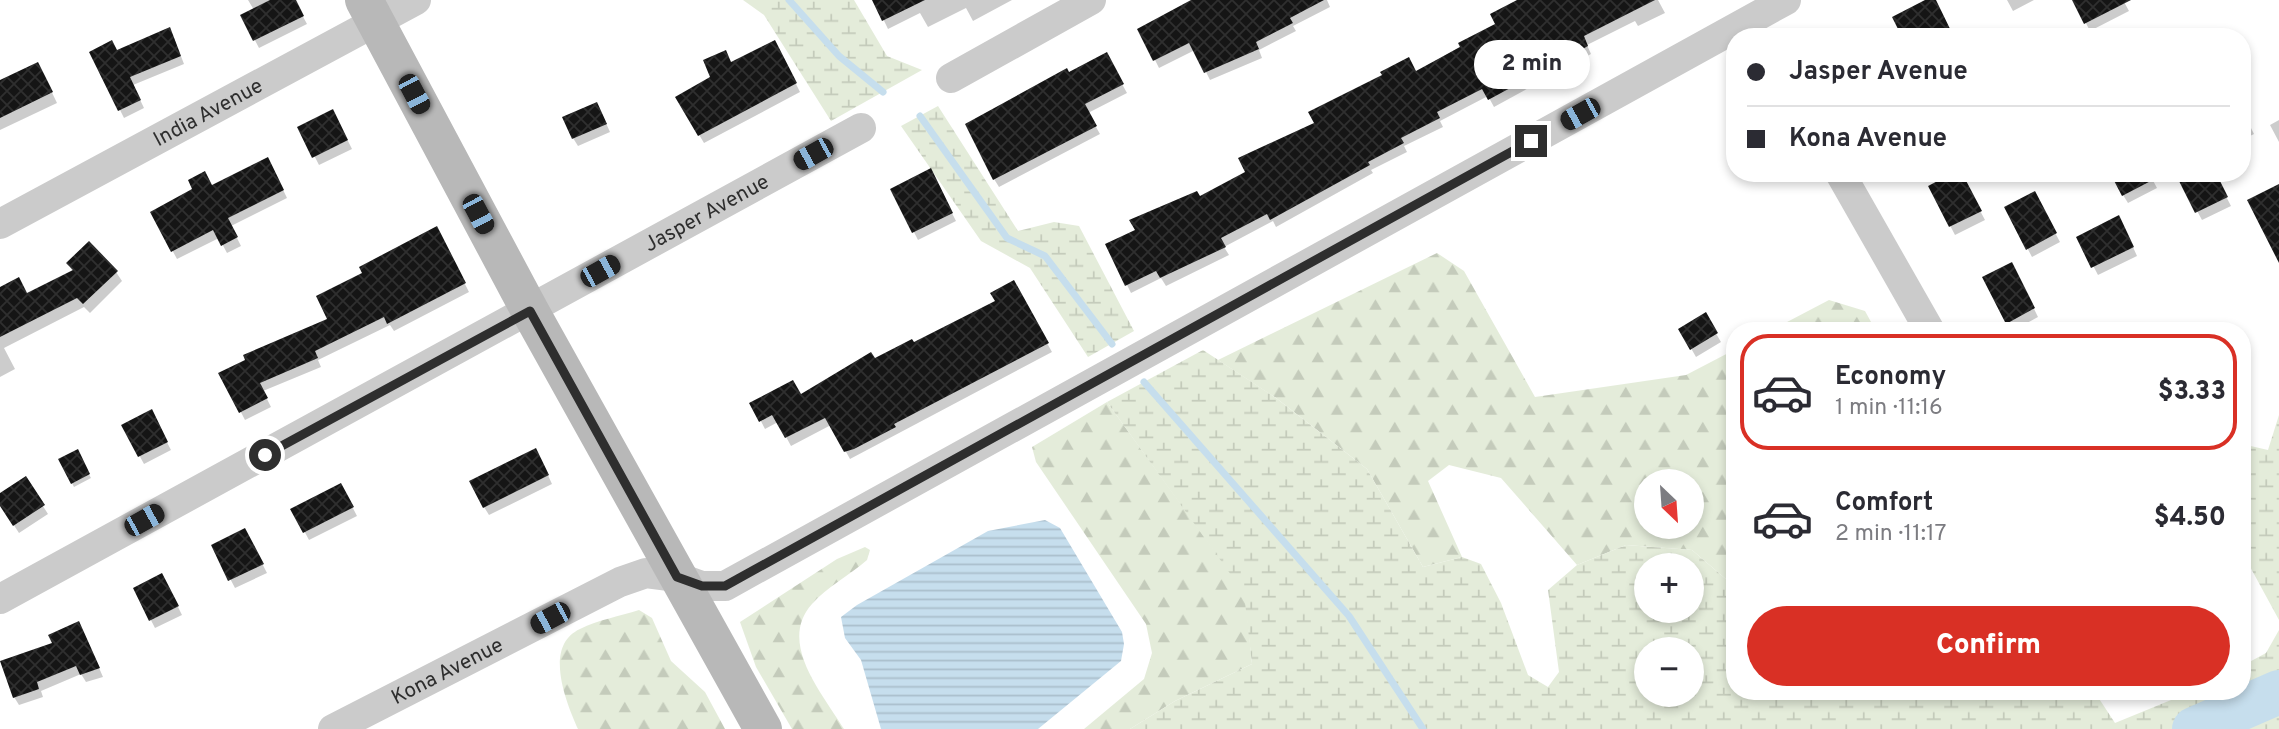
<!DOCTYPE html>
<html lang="en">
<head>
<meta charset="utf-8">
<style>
  body { margin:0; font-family:Overpass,sans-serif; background:#f2f2f3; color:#2b2b33; height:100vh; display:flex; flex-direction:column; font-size:26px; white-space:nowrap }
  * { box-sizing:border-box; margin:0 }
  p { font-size:23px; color:#7c7c81 }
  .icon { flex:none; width:38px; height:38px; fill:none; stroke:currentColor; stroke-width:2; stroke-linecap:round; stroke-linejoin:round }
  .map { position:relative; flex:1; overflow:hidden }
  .panel { position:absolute; left:1726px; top:322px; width:525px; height:378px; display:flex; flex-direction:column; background:#fff; border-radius:28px; box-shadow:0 4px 10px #0003 }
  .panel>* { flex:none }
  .banner { position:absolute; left:1726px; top:28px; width:525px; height:154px; border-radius:28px; box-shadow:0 4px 10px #0003; display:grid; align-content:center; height:154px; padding:0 21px; background:#fff }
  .needle { width:46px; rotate:155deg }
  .tools { position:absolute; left:1634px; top:469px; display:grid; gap:14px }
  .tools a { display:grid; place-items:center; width:70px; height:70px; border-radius:50%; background:#fff; box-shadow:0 4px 10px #0003; font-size:35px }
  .end { position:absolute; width:32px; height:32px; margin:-16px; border:9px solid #2e2e2e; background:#fff; box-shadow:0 0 0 4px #fff }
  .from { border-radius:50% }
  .bubble { position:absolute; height:49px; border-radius:24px; background:#fff; box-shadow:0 4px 10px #0003; font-size:23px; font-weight:800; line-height:49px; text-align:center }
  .car { position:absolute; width:21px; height:42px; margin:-21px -10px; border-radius:9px; box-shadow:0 0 5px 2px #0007; background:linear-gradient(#222 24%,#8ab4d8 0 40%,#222 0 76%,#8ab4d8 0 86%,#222 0) }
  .banner b { display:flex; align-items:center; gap:24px; height:66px; font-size:26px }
  .banner b+b { border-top:2px solid #e1e1e2 }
  .banner i { width:18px; height:18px; background:#2b2b33 }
  ul { padding:12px 0 0; list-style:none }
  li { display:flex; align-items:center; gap:21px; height:116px; margin:0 14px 10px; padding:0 7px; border:4px solid transparent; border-radius:28px }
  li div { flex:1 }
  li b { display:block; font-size:26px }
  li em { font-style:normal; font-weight:800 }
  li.current { border-color:#d93025 }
  li>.icon { width:63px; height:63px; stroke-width:1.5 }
  .cta { display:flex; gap:14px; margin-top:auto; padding:14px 21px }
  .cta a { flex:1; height:80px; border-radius:42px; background:#d93025; color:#fff; font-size:28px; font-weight:800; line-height:80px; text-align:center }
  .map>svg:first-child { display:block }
  .forest { fill:url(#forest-firs); fill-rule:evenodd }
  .wetland { fill:url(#wetland-marsh); fill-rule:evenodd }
  .water { fill:url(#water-rules) }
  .shadow { fill:#0003 }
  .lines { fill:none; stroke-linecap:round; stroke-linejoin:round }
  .stream { stroke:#c6deed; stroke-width:7 }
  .river { stroke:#c6deed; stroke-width:44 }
  .building { fill:url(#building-cross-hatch) }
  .street { stroke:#cbcbcb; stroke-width:30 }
  .secondary { stroke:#b8b8b8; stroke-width:38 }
  .route { stroke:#2e2e2e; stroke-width:9 }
  .labels { text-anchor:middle; stroke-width:7; stroke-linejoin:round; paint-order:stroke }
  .street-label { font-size:21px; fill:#2e2e2e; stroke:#fff }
</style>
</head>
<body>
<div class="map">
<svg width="2279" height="729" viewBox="0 0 2279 729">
  <defs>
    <pattern id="forest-firs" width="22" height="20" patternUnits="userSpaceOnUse" patternTransform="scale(1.75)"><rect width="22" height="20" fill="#e4ecda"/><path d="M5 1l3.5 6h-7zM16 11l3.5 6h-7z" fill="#c4cbbb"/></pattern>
    <pattern id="wetland-marsh" width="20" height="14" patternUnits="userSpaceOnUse" patternTransform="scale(1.75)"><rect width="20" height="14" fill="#e4ecda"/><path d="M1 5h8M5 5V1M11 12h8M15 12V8" fill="none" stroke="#c4cbbb"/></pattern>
    <pattern id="water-rules" width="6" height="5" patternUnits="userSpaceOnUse" patternTransform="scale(1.75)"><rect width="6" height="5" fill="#c6deed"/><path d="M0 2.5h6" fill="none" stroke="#aabfcc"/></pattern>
    <pattern id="building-cross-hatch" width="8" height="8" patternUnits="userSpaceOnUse" patternTransform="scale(1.75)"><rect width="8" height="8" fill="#151515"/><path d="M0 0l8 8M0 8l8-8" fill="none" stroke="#2f2f2f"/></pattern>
  </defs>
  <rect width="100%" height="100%" fill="#fff"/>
  <path class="forest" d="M1437,253L1464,271L1535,397L1686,375L1734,350V586L1692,550L1626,545L1577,565L1501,478L1449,465L1428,481L1462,557L1423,567L1367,469L1276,398L1218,360ZM1647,481H1692V527H1647Z
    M1829,300L1865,311L1876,331H1770Z
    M1107,402L1245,593L1252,664L1175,701L1130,729H1084L1144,679L1152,653L1146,624L1036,462L1032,447Z
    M865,547L870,550L867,560C850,575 827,587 812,604C777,643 823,694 844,729H792L756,667L740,622L837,559Z
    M639,610L652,618L671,661L705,692L725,729H578C566,702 543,646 580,629C598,620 620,616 639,610Z"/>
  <path class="wetland" d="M743,0H854L887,56L922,70L831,121L764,15Z
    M938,106L1018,231L1054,222L1079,226L1134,331L1088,357L1030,268L981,241L901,126Z
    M1203,350L1276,398L1367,469L1423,567L1462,557L1481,564L1501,603L1528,675L1548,687L1559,672L1548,590L1577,565L1626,545L1692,550L1734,586V691H2094L2115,723L2193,691H2242V666L2266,653L2279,630V729H1130L1175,701L1252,664L1244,593L1107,402ZM1647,565H1692V611H1647ZM1647,649H1692V695H1647Z
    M2279,415V620L2242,552V444L2268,450Z"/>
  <path class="water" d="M1045,520L1060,528L1122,632L1124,644L1121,661L1038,729H881L861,660L845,638L841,617L857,605L988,531Z"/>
  <path class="shadow" d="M248,0H294L307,24L259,48L242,16L254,10Z
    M874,0H1012L973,21L966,8L928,27L920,13L888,29Z
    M1194,0H1327L1330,7L1293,26L1296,31L1259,50L1262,58L1210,80L1195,50L1159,68L1140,30Z
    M1531,0H1658L1665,13L1638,26L1635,21L1587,45L1591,54L1494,107L1488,96L1440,121L1443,127L1404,146L1407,152L1371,170L1373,173L1276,227L1273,221L1224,247L1229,255L1166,286L1161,278L1131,293L1127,285L1200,198L1247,172L1316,124L1415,73L1497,25Z
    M2007,0H2034L2013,11Z
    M2074,0H2123L2129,11L2090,31Z
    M174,38L184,64L133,85L144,108L124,118L120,110L116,51Z
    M779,50L800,92L704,143L677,98L731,64Z
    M1106,55L1127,93L1088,113L1100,134L999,187L994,179L1069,74Z
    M43,74L57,103L0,130V81Z
    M2242,110L2254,134L2242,140Z
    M601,112L610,132L578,146L573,138Z
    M337,119L352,149L319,165L300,128Z
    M2279,120V142L2270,125Z
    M272,167L287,198L231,226L241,246L227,253L219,238L177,259L152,213L211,187Z
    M1960,173L1985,220L1955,235L1930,187Z
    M2149,173L2157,188L2128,203L2123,195Z
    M2214,173L2231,206L2202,220L2178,176Z
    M934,178L956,221L918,240L892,189Z
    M2034,193L2060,242L2032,257L2006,208Z
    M2123,225L2137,256L2098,275L2078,237Z
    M441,237L469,292L394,331L390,325L318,360L321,367L263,391L271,407L245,420L221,374L329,319L364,273Z
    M68,263L116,272L122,281L90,313L84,307L4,348L15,369L0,377V289L27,295L73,272Z
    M2016,272L2038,317L2012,331L2007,323Z
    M1013,282L1052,352L850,459L831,425L791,446L778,422L765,429L752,404L800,396L913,344L997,302Z
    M1705,315L1721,342L1696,357L1680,329Z
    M151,412L171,450L144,464L123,426Z
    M77,452L91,478L74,487L60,460Z
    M540,458L552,484L489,515L484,507Z
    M25,478L48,514L19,533L0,504V495Z
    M341,485L357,516L309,540L293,510Z
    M249,538L267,573L235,588L213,546Z
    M166,583L182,615L155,628L135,589Z
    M83,631L103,677L86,682L81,674L41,691L43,697L19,705L14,697L54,644Z"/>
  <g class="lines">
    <path class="stream" d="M789,0L839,56L883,92
      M920,116L1007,238L1045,256L1112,344
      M1144,382L1349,616L1423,729"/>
    <path class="river" d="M2194,729L2279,692"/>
  </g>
  <path class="building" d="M270,0H296L304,16L253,41L240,15Z
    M872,0H925L882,21Z
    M1191,0H1324L1290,18L1293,23L1256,42L1259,49L1204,73L1189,43L1153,61L1137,29Z
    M1517,0H1655L1584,36L1588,46L1488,100L1482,89L1437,112L1440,118L1401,138L1404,143L1368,162L1370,165L1270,220L1267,214L1221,238L1226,247L1160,278L1156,271L1125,286L1105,244L1135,230L1129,220L1197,191L1200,196L1245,172L1238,158L1314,123L1308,112L1382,75L1380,72L1409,57L1416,71L1460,47L1458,43L1495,24L1490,14Z
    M1925,0H1936L1954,37H1902L1892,17Z
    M2072,0H2131L2084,24Z
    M170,27L181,56L130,77L141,100L118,111L89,52L112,40L117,50Z
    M775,40L797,83L698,136L675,97L710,77L703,60L726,50L731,62Z
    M1107,52L1124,84L1085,104L1097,126L993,180L965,124L1067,68L1069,72Z
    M38,62L53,92L0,118V80Z
    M597,102L607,124L572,139L562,117Z
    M333,109L348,140L312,158L297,127Z
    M268,157L284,190L228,218L238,237L221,246L213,230L171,252L150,212L192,189L188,180L205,171L212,185Z
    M931,168L953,213L912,233L890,189Z
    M1953,173H1962L1982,211L1949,227L1928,186Z
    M2110,173H2166L2122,196Z
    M2175,173H2216L2228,197L2195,213Z
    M2279,184V263L2247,200Z
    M2035,191L2057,233L2026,250L2004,207Z
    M2119,215L2134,247L2091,268L2076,237Z
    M437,226L466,283L387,324L384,317L315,351L318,358L260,383L268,398L239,413L218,373L245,360L243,355L327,319L316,296L362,273L359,267Z
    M89,241L118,271L83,304L77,298L0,337V287L19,277L27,293L73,270L66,263Z
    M2012,262L2035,308L2006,324L1982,277Z
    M1014,280L1049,343L894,424L896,427L854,449L844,452L825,418L785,438L772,415L759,422L749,403L793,380L801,394L871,352L875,358L912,339L914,342L995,301L990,293Z
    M1706,312L1718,333L1690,350L1678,329Z
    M152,409L168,442L138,457L121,425Z
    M536,448L549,475L483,508L469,481Z
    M78,449L90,474L71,484L58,459Z
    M26,476L45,505L13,526L0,506V493Z
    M341,483L354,507L303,533L290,509Z
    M245,528L264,564L228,581L211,545Z
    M162,573L179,606L149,621L133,588Z
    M79,621L100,668L80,675L76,666L37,682L39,689L13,698L0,661L52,643L48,635Z"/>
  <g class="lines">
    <g class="street">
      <path d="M951,78L1091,0"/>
      <path d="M1840,173L1930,331"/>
      <path id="s1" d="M0,224L416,0"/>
      <path id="s2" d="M0,599L861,128"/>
      <path id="s3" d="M333,729L620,582L646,573L677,577L702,586H725L1786,0"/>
    </g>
    <path class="secondary" d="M364,0L530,311L763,729"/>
  </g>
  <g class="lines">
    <path class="route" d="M265,455L530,311L677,577L702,586H725L1531,141"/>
  </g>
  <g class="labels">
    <g class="street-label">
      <text dy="7" stroke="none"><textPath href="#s1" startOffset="236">India Avenue</textPath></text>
      <text dy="7" stroke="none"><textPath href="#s2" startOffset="805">Jasper Avenue</textPath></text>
      <text dy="7" stroke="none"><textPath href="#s3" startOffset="128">Kona Avenue</textPath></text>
    </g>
  </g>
</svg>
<div class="tools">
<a><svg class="needle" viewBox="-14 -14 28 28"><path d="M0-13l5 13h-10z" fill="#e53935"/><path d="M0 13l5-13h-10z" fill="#7c7c81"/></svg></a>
<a>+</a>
<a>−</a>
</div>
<i class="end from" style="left:265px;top:455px"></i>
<i class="end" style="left:1531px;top:141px"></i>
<div class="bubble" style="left:1474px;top:40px;width:116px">2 min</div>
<i class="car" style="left:414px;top:94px;rotate:152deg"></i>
<i class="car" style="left:1580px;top:114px;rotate:241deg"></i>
<i class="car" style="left:813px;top:154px;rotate:241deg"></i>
<i class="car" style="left:478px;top:214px;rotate:152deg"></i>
<i class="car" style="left:600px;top:271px;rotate:61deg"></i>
<i class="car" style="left:144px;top:520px;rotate:61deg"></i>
<i class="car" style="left:550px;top:618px;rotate:242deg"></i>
<div class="banner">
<b><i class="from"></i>Jasper Avenue</b>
<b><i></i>Kona Avenue</b>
</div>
<section class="panel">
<ul>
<li class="current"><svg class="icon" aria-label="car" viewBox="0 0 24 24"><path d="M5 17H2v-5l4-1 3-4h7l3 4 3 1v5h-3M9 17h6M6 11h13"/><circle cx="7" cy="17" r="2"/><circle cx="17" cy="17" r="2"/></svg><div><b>Economy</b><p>1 min · 11:16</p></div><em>$3.33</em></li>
<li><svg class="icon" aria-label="car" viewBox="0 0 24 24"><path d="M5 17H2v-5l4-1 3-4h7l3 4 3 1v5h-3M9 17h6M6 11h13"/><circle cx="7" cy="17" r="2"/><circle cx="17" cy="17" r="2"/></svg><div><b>Comfort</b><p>2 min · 11:17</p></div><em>$4.50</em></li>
</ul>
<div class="cta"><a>Confirm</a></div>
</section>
</div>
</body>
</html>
